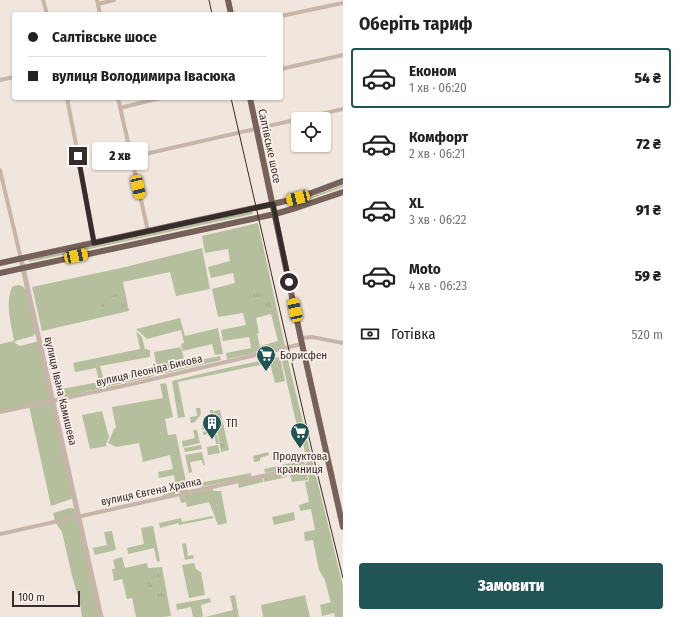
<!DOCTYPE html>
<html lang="uk">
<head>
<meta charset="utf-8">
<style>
  body { margin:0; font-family:"Fira Sans Condensed",sans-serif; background:#f6f6f6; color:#222; height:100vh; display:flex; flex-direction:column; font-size:15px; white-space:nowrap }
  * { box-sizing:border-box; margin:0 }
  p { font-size:13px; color:#767676 }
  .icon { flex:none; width:22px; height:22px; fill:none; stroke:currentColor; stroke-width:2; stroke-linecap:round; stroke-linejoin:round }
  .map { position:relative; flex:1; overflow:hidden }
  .panel { display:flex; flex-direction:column; background:#fff; width:336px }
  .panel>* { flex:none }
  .hud { position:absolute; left:12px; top:12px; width:271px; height:88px; border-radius:4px; box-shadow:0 1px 3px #0004; display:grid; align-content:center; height:88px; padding:0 16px; background:#fff }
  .fabs { position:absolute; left:291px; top:112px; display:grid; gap:8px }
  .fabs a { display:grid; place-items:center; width:40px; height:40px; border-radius:4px; background:#fff; box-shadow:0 1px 3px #0004; font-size:20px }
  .scale { position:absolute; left:12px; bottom:10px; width:68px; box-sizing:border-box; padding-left:4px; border:2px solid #362c29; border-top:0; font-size:11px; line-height:14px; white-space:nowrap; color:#362c29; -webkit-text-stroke:3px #f8f0e9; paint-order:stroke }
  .end { position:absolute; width:18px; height:18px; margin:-9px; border:5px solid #362c29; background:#fff; box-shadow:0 0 0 2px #fff }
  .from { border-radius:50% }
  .bubble { position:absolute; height:28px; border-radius:4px; background:#fff; box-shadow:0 1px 3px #0004; font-size:13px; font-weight:800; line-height:28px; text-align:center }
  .car { position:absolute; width:12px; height:24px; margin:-12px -6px; border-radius:5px; box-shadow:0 0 3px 1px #0007; background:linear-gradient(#f5c518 24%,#345 0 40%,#f5c518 0 76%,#345 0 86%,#f5c518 0) }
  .hud b { display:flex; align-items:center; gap:14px; height:38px; font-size:15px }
  .hud b+b { border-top:1px solid #e0e0e0 }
  .hud i { width:10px; height:10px; background:#222 }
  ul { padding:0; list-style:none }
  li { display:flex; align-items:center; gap:12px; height:60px; margin:0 8px 6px; padding:0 8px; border:2px solid transparent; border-radius:4px }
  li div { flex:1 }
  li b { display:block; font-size:15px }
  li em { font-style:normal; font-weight:800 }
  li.on { border-color:#215454 }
  li>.icon { width:36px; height:36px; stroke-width:1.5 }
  h2 { padding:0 16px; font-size:18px; line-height:48px }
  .pay { display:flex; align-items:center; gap:10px; height:44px; padding:0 16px; font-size:15px }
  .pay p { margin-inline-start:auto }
  .button { display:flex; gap:8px; margin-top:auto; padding:8px 16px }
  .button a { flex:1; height:46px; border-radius:4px; background:#215454; color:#fff; font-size:16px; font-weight:800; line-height:46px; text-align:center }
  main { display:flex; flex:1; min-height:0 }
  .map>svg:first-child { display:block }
  .green { fill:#b6bf9d; fill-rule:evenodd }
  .park { fill:url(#park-tufts) }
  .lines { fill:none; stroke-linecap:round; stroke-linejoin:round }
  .minor { stroke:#c8b5a9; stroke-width:4 }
  .tertiary { stroke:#c8b5a9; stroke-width:5 }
  .primary { stroke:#76625b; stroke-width:6 }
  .tram { stroke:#362c29; stroke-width:1 }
  .route { stroke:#362c29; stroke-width:5 }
  .labels { text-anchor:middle; stroke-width:3.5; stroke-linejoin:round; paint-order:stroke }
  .street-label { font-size:11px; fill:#362c29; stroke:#f8f0e9 }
  .poi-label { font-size:11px; fill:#362c29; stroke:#f8f0e9; text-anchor:start }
</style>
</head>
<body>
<main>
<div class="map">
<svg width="343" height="617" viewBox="0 0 343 617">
  <defs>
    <pattern id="park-tufts" width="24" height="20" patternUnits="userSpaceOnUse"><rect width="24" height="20" fill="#b6bf9d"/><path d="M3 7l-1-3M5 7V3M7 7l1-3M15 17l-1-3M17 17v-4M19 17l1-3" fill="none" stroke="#9da487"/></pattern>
  </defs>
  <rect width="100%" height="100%" fill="#f0e6dd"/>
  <path class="green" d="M343,185V187L291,206V204Z
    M252,211L253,214L29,262V260Z
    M258,223L290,369L343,586V617H335L334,613L322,616L320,605L331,602L330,600L325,580L319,570L313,540L305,541L304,532L315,530L311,509L300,511L299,505L309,502L305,482L309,481L302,434L299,435L279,348L227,359L226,353L251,348L249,337L223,341L221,330L246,325L243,313L218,317L212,289L235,283L233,273L211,278L208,267L230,261L228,249L205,253L202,236ZM271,314L278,341L260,346L257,334L259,333L256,318Z
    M202,248L210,289L176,296L170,272L123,282L129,311L42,331L32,287L121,268Z
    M18,285L22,286L28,292L37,330L33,336L15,341V343L20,346L39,341L74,498L51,506L29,406L0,412V344L14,341C11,323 5,304 12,287Z
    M180,318L185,336L218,328L223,354L215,355L212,344L183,351L181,344L184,343L181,330L147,339L136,329Z
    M136,331L142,337L145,349L150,350V357L100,366L104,380L152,370L154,376L58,398L56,390L99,382L96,368L75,372L73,363L140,349Z
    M181,347L185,363L220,356L221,360L158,375L154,352Z
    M280,357L285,381L275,383L269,359Z
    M264,360L265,364L178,382L185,417L178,418L172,381L217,370Z
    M166,383L173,417L165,419L168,435L176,434L188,491L163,496L162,491L176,488L174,475L159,478L158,472L173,469L170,455L143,462L139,443L116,447L108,443L114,429L116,428L112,407L163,398L160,384Z
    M196,408H200L201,414L195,422L191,423L190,417L197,416Z
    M210,410H213L216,427L206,418L211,417Z
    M102,411L109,437L106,444L107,446L90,449L82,415Z
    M205,418L215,427L202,430V424Z
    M216,429L219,444H216L214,433L203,435V432Z
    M193,430H197L200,443L183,447L182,441L195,438Z
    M201,445L202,449L185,452L184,448Z
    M218,445L220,453L208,455L207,447Z
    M202,452L205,465H203L202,460L190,462L192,472L189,473L185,455Z
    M268,452L269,455L260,458V461L254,462L253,456Z
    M304,460L305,464L265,473L264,469Z
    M306,467L308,480L292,482L289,471Z
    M286,471L287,477L264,482L263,477Z
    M251,473V477L200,487L199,483Z
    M262,477L263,482L239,488L238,482Z
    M212,489L214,491H221L227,523L218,525L209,502L187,507L186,502L181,503L179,496Z
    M70,508L77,509L101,617H82L80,603L72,576L62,532L55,522L53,513Z
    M294,512L295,520L274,525L272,517Z
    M212,516L214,518L179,525L178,523L160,528L159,523L181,518L182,522Z
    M153,526L160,561L157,562L154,548L128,554L127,548L144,544L141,528Z
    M112,531L116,550L95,555L93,548L107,545L104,532Z
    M186,543L188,556L193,555L194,558L185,560L182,544Z
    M122,557L125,568L147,563L148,568L162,567L171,616L163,617H136L132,598L127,599L122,579L114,581L112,569H115L113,560Z
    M194,563L196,569L201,572L205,595L189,598L182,565Z
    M235,595L239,617H205L233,610L230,596Z
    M305,595L310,617H263L261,605Z
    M210,598L211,602L201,605L203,617H193L191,607L177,610L176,604Z"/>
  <path class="park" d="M267,286L272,309L255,312L250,289Z
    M123,293L126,309L103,314L100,299Z
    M178,350L181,366L170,368L166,353Z
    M220,410L229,450L221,452L214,411Z
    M193,494L195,503L188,505L186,496Z
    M160,570L168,610L154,613L151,596L152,593L149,591L146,572Z
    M337,602L339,610L326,612L324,606Z"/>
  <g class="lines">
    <path class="minor" d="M43,0L47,14
      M97,0L100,14
      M98,4L114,0
      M281,16L343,3
      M281,69L343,55
      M0,80L14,77
      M67,98L95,243
      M118,98L148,231
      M120,108L160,98
      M132,157L343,109
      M0,170L21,259
      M301,338L312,337L343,343
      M0,412L132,384L302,344
      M0,534L307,466"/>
    <path class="tertiary" d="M21,259L101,617"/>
    <path class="primary" d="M228,0L231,14
      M250,98L302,344L343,527
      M0,263L273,204L298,198L343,181
      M0,273L275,214L299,207L343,192"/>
    <path class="tram" d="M209,0L212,14
      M231,98L317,472L343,578"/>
  </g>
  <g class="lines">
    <path class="route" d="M78,156L94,243L273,204L289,282"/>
  </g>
  <defs>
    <symbol id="supermarket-pin" viewBox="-11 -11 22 30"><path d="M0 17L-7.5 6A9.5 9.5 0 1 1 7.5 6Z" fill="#215454" stroke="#f8f0e9"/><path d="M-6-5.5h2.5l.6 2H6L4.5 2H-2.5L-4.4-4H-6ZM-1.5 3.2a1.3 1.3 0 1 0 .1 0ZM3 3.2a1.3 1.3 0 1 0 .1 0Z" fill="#fff"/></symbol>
    <symbol id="building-pin" viewBox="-11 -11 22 30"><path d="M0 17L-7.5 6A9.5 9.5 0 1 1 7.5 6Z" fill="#215454" stroke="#f8f0e9"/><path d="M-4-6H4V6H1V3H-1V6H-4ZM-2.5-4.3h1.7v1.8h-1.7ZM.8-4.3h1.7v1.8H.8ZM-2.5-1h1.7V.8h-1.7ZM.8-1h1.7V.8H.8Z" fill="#fff"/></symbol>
  </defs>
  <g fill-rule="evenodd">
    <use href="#supermarket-pin" x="255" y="344" width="22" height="30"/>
    <use href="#building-pin" x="201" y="412" width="22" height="30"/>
    <use href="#supermarket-pin" x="289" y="421" width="22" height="30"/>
  </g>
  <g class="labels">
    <g class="street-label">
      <text transform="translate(270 146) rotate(78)" y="4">Салтівське шосе</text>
      <text transform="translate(149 370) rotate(-13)" y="4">вулиця Леоніда Бикова</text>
      <text transform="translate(61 391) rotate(77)" y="4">вулиця Івана Камишева</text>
      <text transform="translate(151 491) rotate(-12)" y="4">вулиця Євгена Храпка</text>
    </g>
    <g class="poi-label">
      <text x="280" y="359">Борисфен</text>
      <text x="226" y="427">ТП</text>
      <text x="300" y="460" text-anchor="middle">Продуктова<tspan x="300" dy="13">крамниця</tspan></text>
    </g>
  </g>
</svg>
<div class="fabs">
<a><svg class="icon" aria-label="locate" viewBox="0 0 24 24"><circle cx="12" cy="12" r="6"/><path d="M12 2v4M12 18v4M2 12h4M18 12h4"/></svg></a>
</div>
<div class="scale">100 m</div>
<i class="end from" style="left:289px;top:282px"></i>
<i class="end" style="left:78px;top:156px"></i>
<div class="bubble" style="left:92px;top:142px;width:56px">2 хв</div>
<i class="car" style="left:138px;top:187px;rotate:167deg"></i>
<i class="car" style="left:298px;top:198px;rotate:256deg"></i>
<i class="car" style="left:76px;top:256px;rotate:78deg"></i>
<i class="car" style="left:295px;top:310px;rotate:348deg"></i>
<div class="hud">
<b><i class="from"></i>Салтівське шосе</b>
<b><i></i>вулиця Володимира Івасюка</b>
</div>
</div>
<section class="panel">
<h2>Оберіть тариф</h2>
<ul>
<li class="on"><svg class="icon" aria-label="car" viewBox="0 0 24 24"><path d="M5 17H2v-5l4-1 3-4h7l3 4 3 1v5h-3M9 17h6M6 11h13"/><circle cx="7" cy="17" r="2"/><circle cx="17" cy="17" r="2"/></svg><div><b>Економ</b><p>1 хв · 06:20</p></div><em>54 ₴</em></li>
<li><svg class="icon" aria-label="car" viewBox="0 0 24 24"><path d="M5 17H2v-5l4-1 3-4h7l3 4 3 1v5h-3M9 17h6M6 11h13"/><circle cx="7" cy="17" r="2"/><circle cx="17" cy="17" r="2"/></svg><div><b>Комфорт</b><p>2 хв · 06:21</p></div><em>72 ₴</em></li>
<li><svg class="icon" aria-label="car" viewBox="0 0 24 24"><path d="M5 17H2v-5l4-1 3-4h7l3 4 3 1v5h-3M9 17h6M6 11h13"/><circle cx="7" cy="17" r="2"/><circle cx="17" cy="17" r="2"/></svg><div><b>XL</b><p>3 хв · 06:22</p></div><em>91 ₴</em></li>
<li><svg class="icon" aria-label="car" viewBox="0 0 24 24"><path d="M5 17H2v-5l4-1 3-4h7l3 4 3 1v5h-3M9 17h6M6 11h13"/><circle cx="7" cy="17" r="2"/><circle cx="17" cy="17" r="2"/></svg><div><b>Moto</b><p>4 хв · 06:23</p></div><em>59 ₴</em></li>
</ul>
<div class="pay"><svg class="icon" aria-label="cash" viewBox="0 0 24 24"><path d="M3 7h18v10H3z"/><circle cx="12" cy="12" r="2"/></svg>Готівка<p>520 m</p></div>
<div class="button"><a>Замовити</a></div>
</section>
</main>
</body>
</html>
